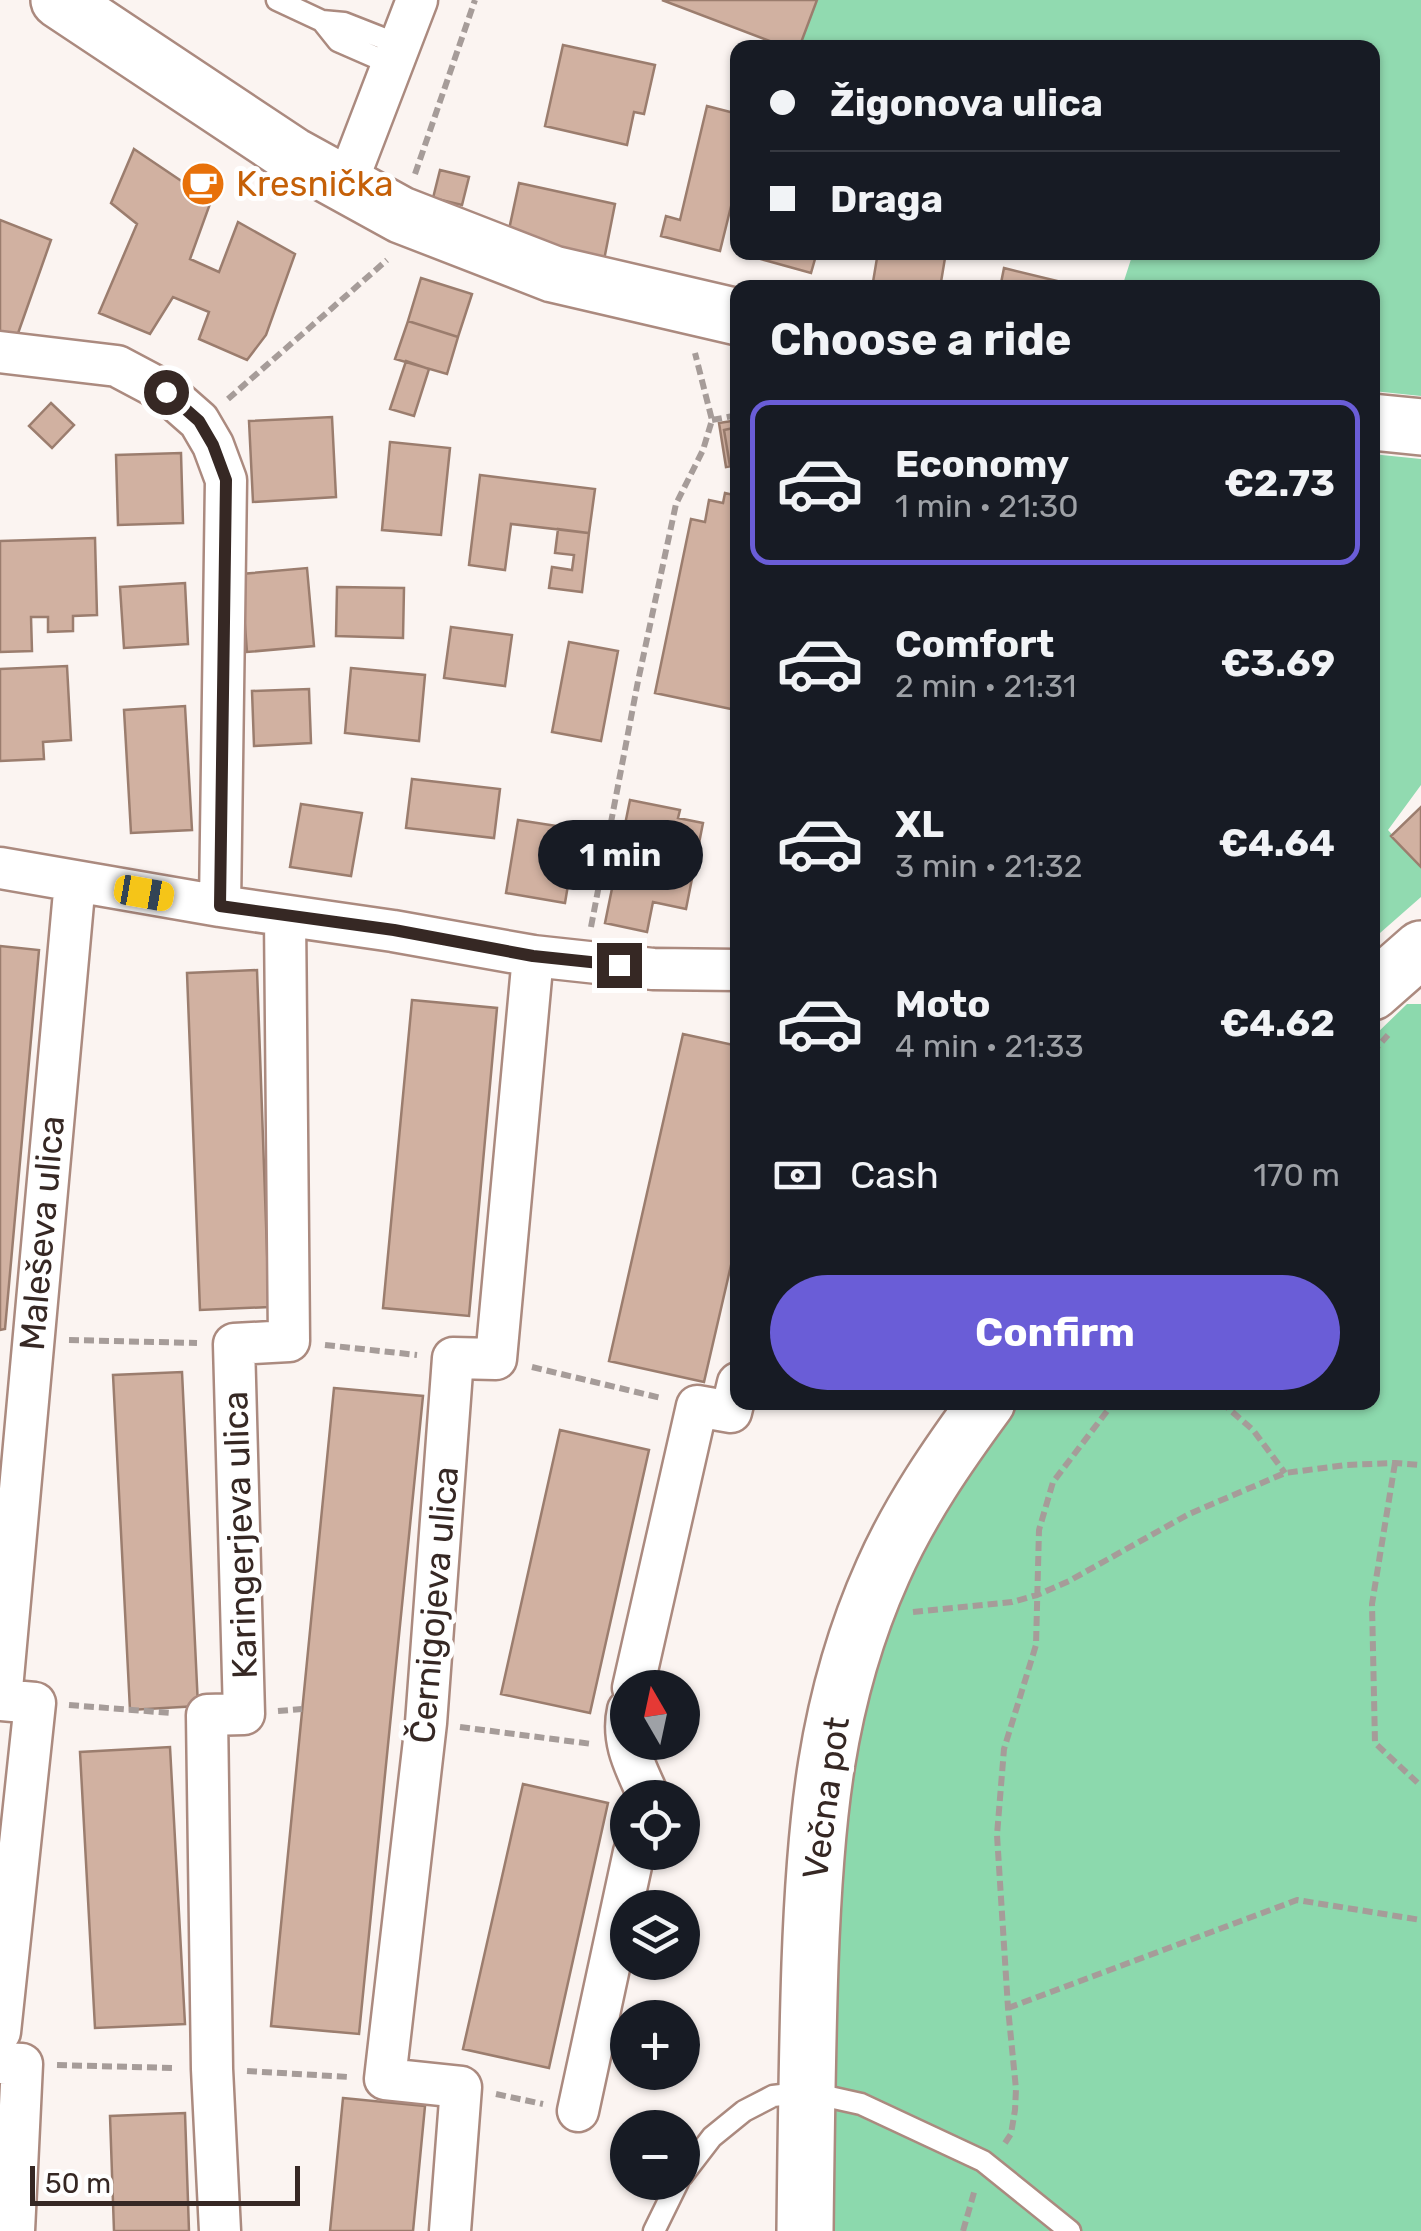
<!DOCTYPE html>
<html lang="en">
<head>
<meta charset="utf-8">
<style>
  body { margin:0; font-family:Rubik,sans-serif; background:#20242c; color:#f1f3f6; height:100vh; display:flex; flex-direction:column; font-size:38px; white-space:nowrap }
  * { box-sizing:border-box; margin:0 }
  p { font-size:32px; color:#9ea1a6 }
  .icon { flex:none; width:55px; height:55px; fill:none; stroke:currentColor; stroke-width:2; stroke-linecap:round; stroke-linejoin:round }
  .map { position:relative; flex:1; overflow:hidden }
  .side { position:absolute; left:730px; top:280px; width:650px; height:1130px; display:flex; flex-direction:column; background:#171b24; border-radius:20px; box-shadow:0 2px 8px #0004 }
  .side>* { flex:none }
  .hud { position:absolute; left:730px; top:40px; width:650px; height:220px; border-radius:20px; box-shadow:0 2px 8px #0004; display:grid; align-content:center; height:220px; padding:0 40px; background:#171b24 }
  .needle { width:65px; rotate:351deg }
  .controls { position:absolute; left:610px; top:1670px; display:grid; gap:20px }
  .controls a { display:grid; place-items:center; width:90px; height:90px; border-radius:50%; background:#171b24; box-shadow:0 2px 8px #0004; font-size:50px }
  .scale { position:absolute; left:30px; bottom:25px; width:270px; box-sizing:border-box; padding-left:10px; border:5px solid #362824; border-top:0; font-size:28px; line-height:35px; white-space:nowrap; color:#362824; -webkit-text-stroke:8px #fff; paint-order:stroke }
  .end { position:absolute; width:45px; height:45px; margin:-22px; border:12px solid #362824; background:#fff; box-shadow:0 0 0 5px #fff }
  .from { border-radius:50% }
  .bubble { position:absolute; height:70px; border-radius:35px; background:#171b24; box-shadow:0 2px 8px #0004; font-size:32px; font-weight:700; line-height:70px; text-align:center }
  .car { position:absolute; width:30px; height:60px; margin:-30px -15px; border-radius:12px; box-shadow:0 0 8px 2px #0007; background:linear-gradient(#f5c518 24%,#345 0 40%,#f5c518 0 76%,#345 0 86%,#f5c518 0) }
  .hud b { display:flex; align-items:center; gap:35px; height:95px; font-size:38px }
  .hud b+b { border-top:2px solid #363941 }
  .hud i { width:25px; height:25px; background:#f1f3f6 }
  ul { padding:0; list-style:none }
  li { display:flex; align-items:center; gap:30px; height:165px; margin:0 20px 15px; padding:0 20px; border:5px solid transparent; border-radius:20px }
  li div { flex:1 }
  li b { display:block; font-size:38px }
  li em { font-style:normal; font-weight:700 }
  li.active { border-color:#6a5dd7 }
  li>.icon { width:90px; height:90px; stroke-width:1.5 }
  h2 { padding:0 40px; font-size:45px; line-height:120px }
  .pay { display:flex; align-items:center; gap:25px; height:110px; padding:0 40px; font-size:38px }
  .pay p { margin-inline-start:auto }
  .cta { display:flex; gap:20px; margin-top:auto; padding:20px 40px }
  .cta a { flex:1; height:115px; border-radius:60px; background:#6a5dd7; color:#fff; font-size:40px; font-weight:700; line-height:115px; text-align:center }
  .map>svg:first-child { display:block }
  .green { fill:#91dab0 }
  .forest { fill:#8cd9ad }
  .building { fill:#d1b1a1; stroke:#9b7d6e; stroke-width:2.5 }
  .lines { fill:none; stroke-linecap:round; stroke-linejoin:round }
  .lane-casing { stroke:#ab8a7f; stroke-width:25 }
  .street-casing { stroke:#ab8a7f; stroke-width:45 }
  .secondary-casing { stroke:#ab8a7f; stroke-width:60 }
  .path { stroke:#a69c99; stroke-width:6; stroke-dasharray:10 5; stroke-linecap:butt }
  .lane { stroke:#fff; stroke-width:20 }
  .street { stroke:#fff; stroke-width:40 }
  .secondary { stroke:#fff; stroke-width:55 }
  .route { stroke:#362824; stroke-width:12 }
  .labels { text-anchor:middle; stroke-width:10; stroke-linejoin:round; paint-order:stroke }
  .food-label { font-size:35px; fill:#c56008; stroke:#fff; text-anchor:start }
  .street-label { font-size:35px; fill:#362824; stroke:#fff }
</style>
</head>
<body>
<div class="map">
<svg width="1421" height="2231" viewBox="0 0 1421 2231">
  <rect width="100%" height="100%" fill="#fbf4f1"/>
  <path class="green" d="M817,0H1421V396L1373,391L1372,288L1122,287L1133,253L1372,252V48H799Z
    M1372,454L1421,459V785L1388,830L1421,867V897L1380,933H1372Z"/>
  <path class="forest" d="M1407,1004H1421V2231H819L831,1883L875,1638L973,1458L1017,1403L1372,1402L1373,1037Z"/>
  <path class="building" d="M662,0H817L799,48H788Z
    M563,45L655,65L644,114L634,112L627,145L545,126Z
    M707,106L738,114V178L720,251L661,236L666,216L680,220Z
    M134,149L211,201L190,259L219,272L238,222L295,254L266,335L247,360L199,339L209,312L173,297L150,334L99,313L137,224L111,203Z
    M440,170L469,177L462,205L433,198Z
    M519,183L615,204L604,260L507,239Z
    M0,220L51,240L16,339L0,336Z
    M759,252H817L811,273L757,258Z
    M878,252H946L940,288H872Z
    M1004,268L1086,288H1000Z
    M421,278L472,294L458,337L408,321Z
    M408,321L458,337L447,374L395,359Z
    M406,361L429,369L414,416L390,409Z
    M51,403L74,425L52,448L29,426Z
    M332,417L336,497L253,502L249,421Z
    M738,420V465L726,467L719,423Z
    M738,427V465L730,466L724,430Z
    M390,442L450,448L441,535L382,530Z
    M181,453L183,523L118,525L116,455Z
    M480,475L595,489L589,533L511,524L505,570L469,565Z
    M725,493L738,496V678L731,709L655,693L691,519L705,522L709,500L723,503Z
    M558,529L589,533L582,592L549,588L552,567L572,570L574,555L555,553Z
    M95,538L97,615L73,616V631L48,632V617H31L32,651L0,652V541Z
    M307,568L314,646L247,652L241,574Z
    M185,583L188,644L124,648L120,587Z
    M337,587L404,588L403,638L336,636Z
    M451,627L512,635L505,686L444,678Z
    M569,642L618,651L601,741L552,732Z
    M67,666L71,740L43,742L44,759L0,761V669Z
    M351,668L425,675L419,741L345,733Z
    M309,689L311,743L254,746L252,691Z
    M185,706L192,830L131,833L124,710Z
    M412,779L500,789L494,838L406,828Z
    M630,800L680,810L678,818L703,823L686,909L653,902L647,932L605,923Z
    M301,804L362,813L351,876L290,867Z
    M1421,807V867L1391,836Z
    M518,820L589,831L580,887L568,885L565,903L506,893Z
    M0,946L39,950L5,1329L0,1330Z
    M257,970L269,1307L200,1310L187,973Z
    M412,1000L497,1008L469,1316L383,1308Z
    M683,1034L738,1046V1235L704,1382L609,1361Z
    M182,1372L198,1706L130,1710L113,1375Z
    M334,1388L423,1396L359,2034L271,2026Z
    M560,1430L649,1450L590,1713L501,1694Z
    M170,1747L185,2024L95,2028L80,1752Z
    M523,1784L608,1803L549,2068L463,2049Z
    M343,2098L425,2106L413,2231H330Z
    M185,2113L189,2231H114L110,2116Z"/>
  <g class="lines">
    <defs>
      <path id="lane" d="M277,0L322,21
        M393,65L338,41L322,21L344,23L400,45
        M682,2176L712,2137L744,2111L773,2096L807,2092L861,2104L983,2161L1070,2231
        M654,2231L678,2182"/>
      <path id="street" d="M346,185L417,0
        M0,352L117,366L166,392L199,421L213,445L226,480L220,906
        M0,868L220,906L393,931L533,956L653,969L738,970
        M633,1688L697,1406L731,1412L738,1383
        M628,1710C621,1741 635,1766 647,1793L646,1798
        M0,2032L35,1703L1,1700L75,881
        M0,2063L22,2064L14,2231
        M578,2111L634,1852
        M220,2231L212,2069L207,1715L244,1714L234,1344L289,1341L285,916
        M450,2231L461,2087L385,2079L426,1723L453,1358L496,1359L533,956"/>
      <path id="secondary" d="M59,0L292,155L401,215L553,274L738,317
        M1372,422L1421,427
        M1372,992L1421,949
        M805,2231C806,2142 807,2053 810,1964C815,1825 825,1700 883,1571C910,1510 948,1455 987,1402"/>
    </defs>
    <use href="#lane" class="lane-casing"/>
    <use href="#street" class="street-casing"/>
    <use href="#secondary" class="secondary-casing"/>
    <path class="path" d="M415,174L475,0
      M228,399L387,260
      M712,420L738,415
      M591,927L638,681L676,504L703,450L712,420L695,353
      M1372,1053L1388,1035
      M69,1340L197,1343
      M325,1345L417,1355
      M532,1367L661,1398
      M1221,1402L1253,1430L1285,1473
      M1395,1463L1372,1604L1375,1743L1421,1786
      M913,1612L1012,1602L1037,1595L1069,1581L1189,1514L1285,1473L1346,1465L1395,1463L1421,1465
      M69,1705L171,1713
      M278,1711L302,1709
      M460,1727L592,1744
      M1008,2008L1297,1900L1421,1920
      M57,2065L175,2068
      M247,2071L349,2077
      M496,2094L543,2104
      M1005,2143L1011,2134L1015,2110L1016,2089L1008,2008L997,1835L1004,1749L1036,1645L1039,1530L1053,1482L1114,1402
      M963,2231L975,2189"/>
    <use href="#lane" class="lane"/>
    <use href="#street" class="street"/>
    <use href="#secondary" class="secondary"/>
  </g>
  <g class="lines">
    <path class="route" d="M166,392L199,421L213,445L226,480L220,906L394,930L533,956L619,965"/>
  </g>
  <defs>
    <symbol id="cafe-disc" viewBox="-11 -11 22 22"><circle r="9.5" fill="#e8710a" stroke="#fff"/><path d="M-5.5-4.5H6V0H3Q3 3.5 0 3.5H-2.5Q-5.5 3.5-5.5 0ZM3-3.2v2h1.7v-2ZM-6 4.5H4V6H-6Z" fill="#fff"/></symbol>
  </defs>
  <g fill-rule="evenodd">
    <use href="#cafe-disc" x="178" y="159" width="50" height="50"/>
  </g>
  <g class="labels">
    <g class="food-label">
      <text x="236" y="196">Kresnička</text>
    </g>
    <g class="street-label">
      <text transform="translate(42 1233) rotate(-85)" y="12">Maleševa ulica</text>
      <text transform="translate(240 1535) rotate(-92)" y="12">Karingerjeva ulica</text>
      <text transform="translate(434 1605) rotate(-85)" y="12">Černigojeva ulica</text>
      <text transform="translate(826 1798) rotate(-82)" y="12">Večna pot</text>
    </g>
  </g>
</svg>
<div class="controls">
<a><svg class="needle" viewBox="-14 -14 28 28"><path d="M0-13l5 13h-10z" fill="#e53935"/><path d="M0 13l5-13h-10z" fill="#9ea1a6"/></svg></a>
<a><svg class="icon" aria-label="locate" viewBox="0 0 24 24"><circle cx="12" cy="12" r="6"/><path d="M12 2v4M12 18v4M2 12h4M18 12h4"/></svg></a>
<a><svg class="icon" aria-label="layers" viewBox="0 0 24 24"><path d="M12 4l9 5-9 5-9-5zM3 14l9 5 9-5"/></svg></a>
<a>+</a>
<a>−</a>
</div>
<div class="scale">50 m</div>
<i class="end from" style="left:166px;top:392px"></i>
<i class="end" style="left:619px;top:965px"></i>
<div class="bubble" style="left:538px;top:820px;width:165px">1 min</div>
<i class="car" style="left:144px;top:893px;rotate:100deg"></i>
<div class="hud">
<b><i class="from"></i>Žigonova ulica</b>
<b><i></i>Draga</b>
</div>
<section class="side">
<h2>Choose a ride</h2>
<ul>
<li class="active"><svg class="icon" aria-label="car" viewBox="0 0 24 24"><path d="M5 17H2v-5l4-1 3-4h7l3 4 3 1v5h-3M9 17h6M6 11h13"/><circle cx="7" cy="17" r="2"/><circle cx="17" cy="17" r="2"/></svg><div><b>Economy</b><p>1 min · 21:30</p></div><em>€2.73</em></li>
<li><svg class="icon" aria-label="car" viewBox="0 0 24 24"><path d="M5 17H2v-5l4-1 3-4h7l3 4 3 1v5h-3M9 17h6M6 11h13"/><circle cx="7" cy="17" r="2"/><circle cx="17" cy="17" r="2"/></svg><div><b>Comfort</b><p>2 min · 21:31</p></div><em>€3.69</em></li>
<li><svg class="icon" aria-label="car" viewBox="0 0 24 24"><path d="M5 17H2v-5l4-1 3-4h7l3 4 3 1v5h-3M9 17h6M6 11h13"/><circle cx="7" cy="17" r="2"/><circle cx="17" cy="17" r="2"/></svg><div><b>XL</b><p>3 min · 21:32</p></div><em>€4.64</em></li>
<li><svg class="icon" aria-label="car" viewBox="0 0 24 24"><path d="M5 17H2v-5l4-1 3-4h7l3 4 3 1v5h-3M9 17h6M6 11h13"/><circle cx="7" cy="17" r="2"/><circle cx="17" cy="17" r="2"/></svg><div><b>Moto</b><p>4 min · 21:33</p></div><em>€4.62</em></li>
</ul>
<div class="pay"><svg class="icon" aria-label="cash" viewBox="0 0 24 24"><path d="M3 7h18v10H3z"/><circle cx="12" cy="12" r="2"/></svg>Cash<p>170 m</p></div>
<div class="cta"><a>Confirm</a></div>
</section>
</div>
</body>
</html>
